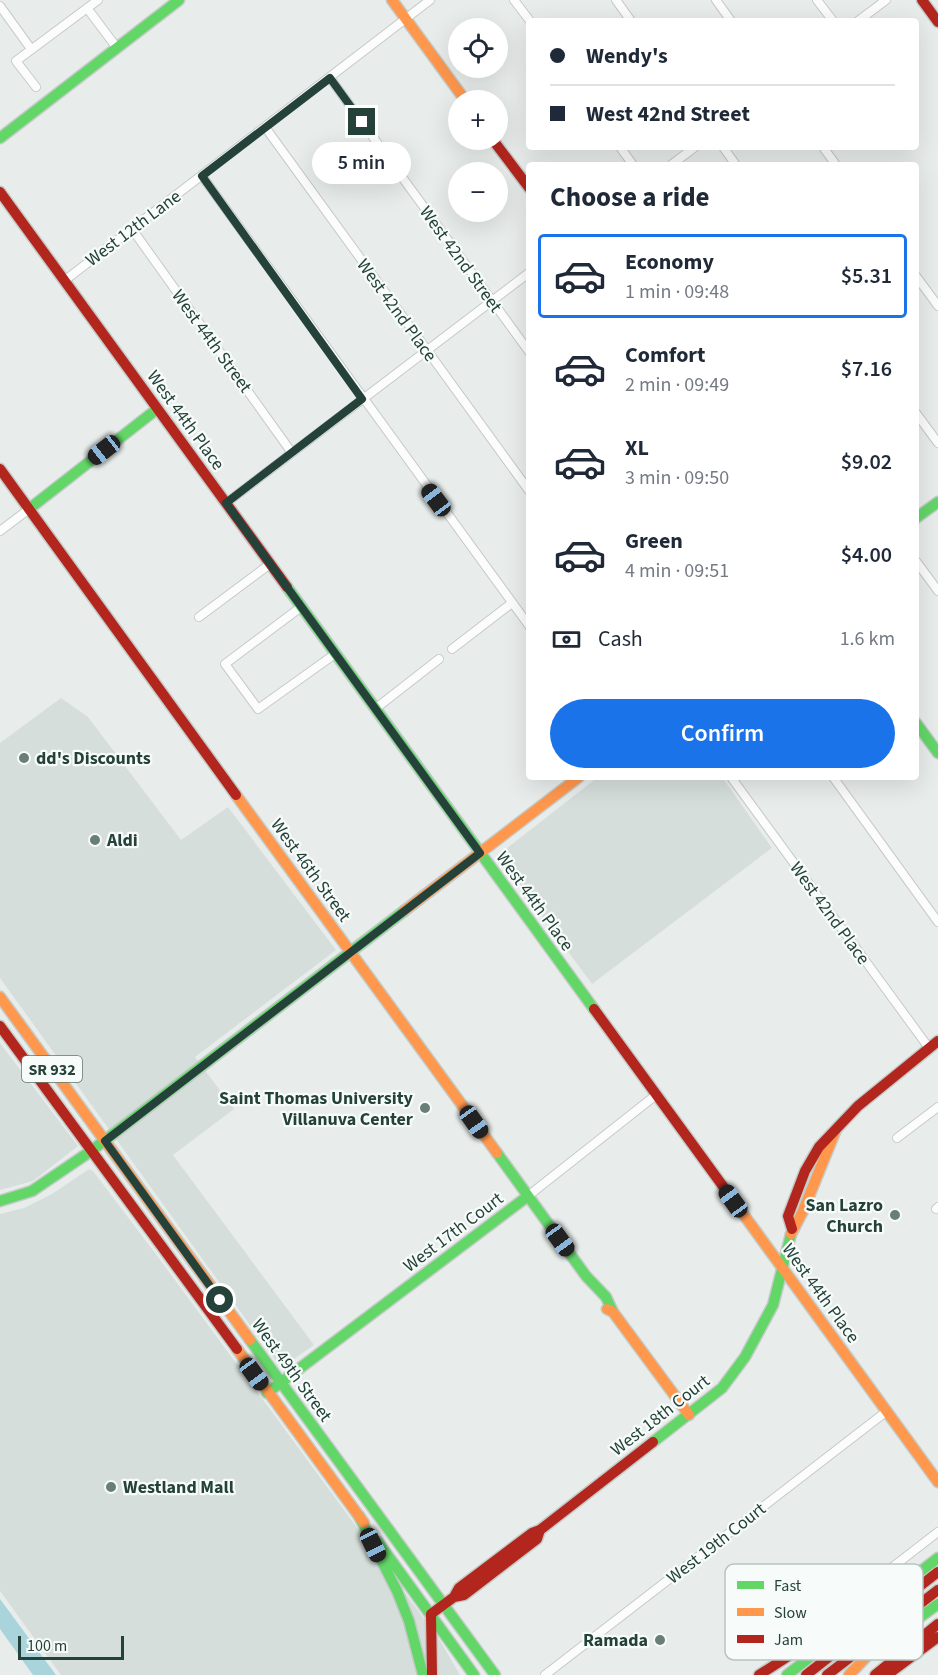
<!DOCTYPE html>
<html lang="en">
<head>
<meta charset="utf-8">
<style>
  body { margin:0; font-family:"Source Sans 3",sans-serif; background:#f6f6f7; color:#1f2937; height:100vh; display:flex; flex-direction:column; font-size:22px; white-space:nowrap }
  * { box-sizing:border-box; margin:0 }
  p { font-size:20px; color:#747a83 }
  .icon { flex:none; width:33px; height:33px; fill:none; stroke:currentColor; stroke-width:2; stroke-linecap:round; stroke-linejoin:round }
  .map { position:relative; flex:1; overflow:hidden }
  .panel { position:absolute; left:526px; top:162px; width:393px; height:618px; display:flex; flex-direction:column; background:#fff; border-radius:6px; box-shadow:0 6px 24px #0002 }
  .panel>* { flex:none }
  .hud { position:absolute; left:526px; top:18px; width:393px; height:132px; border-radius:6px; box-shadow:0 6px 24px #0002; display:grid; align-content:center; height:132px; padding:0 24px; background:#fff }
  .fabs { position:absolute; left:448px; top:18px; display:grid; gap:12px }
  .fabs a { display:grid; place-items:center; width:60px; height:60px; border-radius:50%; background:#fff; box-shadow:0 6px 24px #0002; font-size:30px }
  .scale { position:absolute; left:18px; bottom:15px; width:106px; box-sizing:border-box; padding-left:6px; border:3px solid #24423a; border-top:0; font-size:16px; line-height:21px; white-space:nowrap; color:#24423a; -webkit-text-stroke:4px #f7fbf9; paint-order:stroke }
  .end { position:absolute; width:27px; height:27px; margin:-14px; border:8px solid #24423a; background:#fff; box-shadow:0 0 0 3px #fff }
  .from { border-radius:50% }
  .bubble { position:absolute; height:42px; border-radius:21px; background:#fff; box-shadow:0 6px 24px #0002; font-size:20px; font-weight:600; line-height:42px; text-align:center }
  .car { position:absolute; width:18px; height:36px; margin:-18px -9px; border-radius:8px; box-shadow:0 0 4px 2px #0007; background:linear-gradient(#222 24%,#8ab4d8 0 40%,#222 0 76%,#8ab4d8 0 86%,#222 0) }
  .hud b { display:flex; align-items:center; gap:21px; height:57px; font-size:22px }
  .hud b+b { border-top:2px solid #e0e1e3 }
  .hud i { width:15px; height:15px; background:#1f2937 }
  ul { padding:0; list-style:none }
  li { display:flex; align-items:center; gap:18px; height:84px; margin:0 12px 9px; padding:0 12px; border:3px solid transparent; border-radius:6px }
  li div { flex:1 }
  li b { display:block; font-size:22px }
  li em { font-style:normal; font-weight:600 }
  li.active { border-color:#1a73e8 }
  li>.icon { width:54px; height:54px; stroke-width:1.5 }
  h2 { padding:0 24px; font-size:27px; line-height:72px }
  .pay { display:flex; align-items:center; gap:15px; height:66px; padding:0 24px; font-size:22px }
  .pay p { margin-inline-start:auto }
  .primary-button { display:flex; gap:12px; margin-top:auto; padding:12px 24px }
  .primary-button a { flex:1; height:69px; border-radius:36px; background:#1a73e8; color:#fff; font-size:24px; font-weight:600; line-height:69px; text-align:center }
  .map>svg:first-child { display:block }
  .built { fill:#d6dedb }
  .water { fill:#a9d4db }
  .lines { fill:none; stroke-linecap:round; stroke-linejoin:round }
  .street-casing { stroke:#c5cac8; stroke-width:10 }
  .fast-casing { stroke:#c3cbc8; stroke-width:13 }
  .slow-casing { stroke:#c3cbc8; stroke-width:13 }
  .jam-casing { stroke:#c3cbc8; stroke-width:13 }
  .street { stroke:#fcfcfc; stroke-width:8 }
  .fast { stroke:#63d668; stroke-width:10 }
  .slow { stroke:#ff974d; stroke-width:10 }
  .jam { stroke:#b3261e; stroke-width:10 }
  .route { stroke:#24423a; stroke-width:8 }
  .poi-dot { fill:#697e78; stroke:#f7fbf9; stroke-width:2 }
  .labels { text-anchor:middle; stroke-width:4.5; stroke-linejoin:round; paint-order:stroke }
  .shield { fill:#f7fbf9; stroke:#637a73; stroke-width:1.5 }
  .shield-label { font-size:16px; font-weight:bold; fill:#24423a }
  .street-label { font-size:18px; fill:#24423a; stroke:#f7fbf9 }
  .poi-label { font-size:18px; font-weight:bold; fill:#24423a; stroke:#f7fbf9; text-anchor:start }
  .key { fill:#f7fbf9; stroke:#b8c4c0; stroke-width:1.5 }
  .key-label { font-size:16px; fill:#24423a }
</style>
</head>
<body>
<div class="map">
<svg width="938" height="1675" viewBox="0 0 938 1675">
  <rect width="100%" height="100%" fill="#e8edeb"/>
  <path class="built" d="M61,698L88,717L181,840L228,807L336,950L195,1057L234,1109L173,1155L314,1345L281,1368L0,978V743Z
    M598,777H722L772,848L592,984L501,861V857L502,852Z
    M0,1043L78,1146L33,1181L0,1190Z
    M89,1169L93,1171L155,1253L439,1639L460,1675H61L0,1591V1214L24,1208L52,1194Z"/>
  <path class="water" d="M0,1599L56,1675H33L0,1629Z"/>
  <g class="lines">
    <defs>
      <path id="street" d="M514,0L530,21
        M616,0L631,21
        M716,0L731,21
        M817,0L833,21
        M0,6L31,49
        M87,8L117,48
        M858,21L886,0
        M330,78L530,353
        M36,87L16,61L98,0
        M265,127L530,492
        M620,147L633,165
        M723,147L736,165
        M823,147L836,165
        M671,165L695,147
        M202,176L530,627
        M132,229L292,453
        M916,276L938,306
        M64,281L430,0
        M916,413L938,443
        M226,503L530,272
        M0,531L29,509
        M916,561L938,591
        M301,607L225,664L258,709L335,654
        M199,617L270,564
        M452,649L512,603
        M375,709L439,659
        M731,777L929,1048
        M833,777L938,922
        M897,1138L938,1107
        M528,1196L656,1095
        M936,1209L938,1207
        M829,1612L863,1590L938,1532
        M545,1675L887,1411"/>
      <path id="fast" d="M0,138L179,0
        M29,509L157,409
        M916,518L938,502
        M287,587L594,1009
        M916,723L938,753
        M497,1153L586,1276L606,1297L613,1312
        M0,1201L32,1191L91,1151L404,911
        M250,1340L495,1675
        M267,1393L528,1196
        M653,1442L722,1388L745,1357L773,1305L791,1234
        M359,1516L397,1591L409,1621L423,1675
        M378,1542L474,1675
        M905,1628L938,1604
        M787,1675L938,1558"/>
      <path id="slow" d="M392,0L465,100
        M236,795L497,1153
        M404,911L579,777
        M0,997L250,1340
        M741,1211L938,1482
        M791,1234L803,1211L835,1132
        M607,1309L613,1312L689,1415
        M237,1349L364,1523
        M849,1675L868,1655"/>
      <path id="jam" d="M922,0L938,22
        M493,140L530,189
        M0,192L287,587
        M0,469L236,795
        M594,1009L741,1211
        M0,1026L237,1349
        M792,1229L788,1216L805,1171L819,1147L858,1106L938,1041
        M454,1597L464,1595L537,1539L540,1530
        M431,1614L454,1597L459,1588L532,1533L540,1530L653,1442
        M431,1614L432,1675
        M759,1675L851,1616
        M806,1675L938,1572
        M827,1675L938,1590
        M875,1675L938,1624
        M887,1675L938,1637"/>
    </defs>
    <use href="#street" class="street-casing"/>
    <use href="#fast" class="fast-casing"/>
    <use href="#slow" class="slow-casing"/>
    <use href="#jam" class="jam-casing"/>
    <use href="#street" class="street"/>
    <use href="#fast" class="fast"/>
    <use href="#slow" class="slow"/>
    <use href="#jam" class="jam"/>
  </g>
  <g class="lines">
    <path class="route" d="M220,1300L105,1141L480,853L226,503L362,399L202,176L330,78L362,122"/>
  </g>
  <g class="poi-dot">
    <circle cx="24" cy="758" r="6"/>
    <circle cx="95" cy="840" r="6"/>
    <circle cx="425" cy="1108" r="6"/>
    <circle cx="895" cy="1215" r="6"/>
    <circle cx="111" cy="1487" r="6"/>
    <circle cx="660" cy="1640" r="6"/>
  </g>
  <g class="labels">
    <rect class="shield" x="22" y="1056" width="60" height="26" rx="4.5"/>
    <g class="shield-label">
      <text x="52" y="1075">SR 932</text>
    </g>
    <g class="street-label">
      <text transform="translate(133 228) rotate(-37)" y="6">West 12th Lane</text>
      <text transform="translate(461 259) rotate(54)" y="6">West 42nd Street</text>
      <text transform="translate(397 310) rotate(54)" y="6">West 42nd Place</text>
      <text transform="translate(212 341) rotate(54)" y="6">West 44th Street</text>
      <text transform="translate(186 420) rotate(54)" y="6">West 44th Place</text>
      <text transform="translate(311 870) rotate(54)" y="6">West 46th Street</text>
      <text transform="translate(535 901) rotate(54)" y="6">West 44th Place</text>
      <text transform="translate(830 913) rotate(54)" y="6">West 42nd Place</text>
      <text transform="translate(453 1232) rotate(-37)" y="6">West 17th Court</text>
      <text transform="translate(821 1293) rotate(54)" y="6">West 44th Place</text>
      <text transform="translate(292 1370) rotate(54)" y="6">West 49th Street</text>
      <text transform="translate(660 1415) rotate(-38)" y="6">West 18th Court</text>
      <text transform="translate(716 1543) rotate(-38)" y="6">West 19th Court</text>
    </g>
    <g class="poi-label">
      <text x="36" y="764">dd's Discounts</text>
      <text x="107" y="846">Aldi</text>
      <text x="413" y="1104" text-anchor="end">Saint Thomas University<tspan x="413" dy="21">Villanuva Center</tspan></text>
      <text x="883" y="1211" text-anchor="end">San Lazro<tspan x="883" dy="21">Church</tspan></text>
      <text x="123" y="1493">Westland Mall</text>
      <text x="648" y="1646" text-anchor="end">Ramada</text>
    </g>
  </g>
  <rect x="725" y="1564" width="198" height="96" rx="9" class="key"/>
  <rect x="737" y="1581" width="27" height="8" fill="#63d668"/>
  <rect x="737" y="1608" width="27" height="8" fill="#ff974d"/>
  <rect x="737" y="1635" width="27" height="8" fill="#b3261e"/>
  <g class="key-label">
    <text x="774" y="1591">Fast</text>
    <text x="774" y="1618">Slow</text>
    <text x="774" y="1645">Jam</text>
  </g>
</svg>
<div class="fabs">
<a><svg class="icon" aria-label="locate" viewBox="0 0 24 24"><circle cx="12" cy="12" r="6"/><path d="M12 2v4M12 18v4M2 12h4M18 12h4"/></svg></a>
<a>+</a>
<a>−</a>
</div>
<div class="scale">100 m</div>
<i class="end from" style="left:220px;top:1300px"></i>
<i class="end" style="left:362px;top:122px"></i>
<div class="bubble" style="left:312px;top:142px;width:99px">5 min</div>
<i class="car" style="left:104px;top:450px;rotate:232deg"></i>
<i class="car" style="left:436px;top:500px;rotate:323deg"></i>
<i class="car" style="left:474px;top:1122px;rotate:145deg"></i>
<i class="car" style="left:733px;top:1201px;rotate:324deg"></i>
<i class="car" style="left:560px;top:1240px;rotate:144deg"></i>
<i class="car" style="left:254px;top:1374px;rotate:144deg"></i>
<i class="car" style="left:373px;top:1545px;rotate:154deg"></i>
<div class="hud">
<b><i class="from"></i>Wendy's</b>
<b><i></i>West 42nd Street</b>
</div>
<section class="panel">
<h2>Choose a ride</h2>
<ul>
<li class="active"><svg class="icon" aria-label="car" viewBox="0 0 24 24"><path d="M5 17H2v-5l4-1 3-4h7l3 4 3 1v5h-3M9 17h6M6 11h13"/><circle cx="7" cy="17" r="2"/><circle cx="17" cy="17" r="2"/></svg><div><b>Economy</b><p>1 min · 09:48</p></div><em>$5.31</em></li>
<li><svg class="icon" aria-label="car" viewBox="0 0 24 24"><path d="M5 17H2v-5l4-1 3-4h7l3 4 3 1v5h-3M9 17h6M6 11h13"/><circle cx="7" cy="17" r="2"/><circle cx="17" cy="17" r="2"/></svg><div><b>Comfort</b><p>2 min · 09:49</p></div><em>$7.16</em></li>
<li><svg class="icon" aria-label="car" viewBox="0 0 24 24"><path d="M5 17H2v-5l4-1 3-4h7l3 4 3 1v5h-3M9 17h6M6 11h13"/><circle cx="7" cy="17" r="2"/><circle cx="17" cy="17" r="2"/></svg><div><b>XL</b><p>3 min · 09:50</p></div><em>$9.02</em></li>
<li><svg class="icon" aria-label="car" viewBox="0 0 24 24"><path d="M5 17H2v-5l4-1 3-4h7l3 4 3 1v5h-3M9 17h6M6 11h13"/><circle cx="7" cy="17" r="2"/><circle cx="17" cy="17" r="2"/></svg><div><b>Green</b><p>4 min · 09:51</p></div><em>$4.00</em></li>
</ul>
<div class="pay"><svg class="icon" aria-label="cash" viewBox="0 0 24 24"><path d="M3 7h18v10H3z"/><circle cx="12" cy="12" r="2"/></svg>Cash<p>1.6 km</p></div>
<div class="primary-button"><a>Confirm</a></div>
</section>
</div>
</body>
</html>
